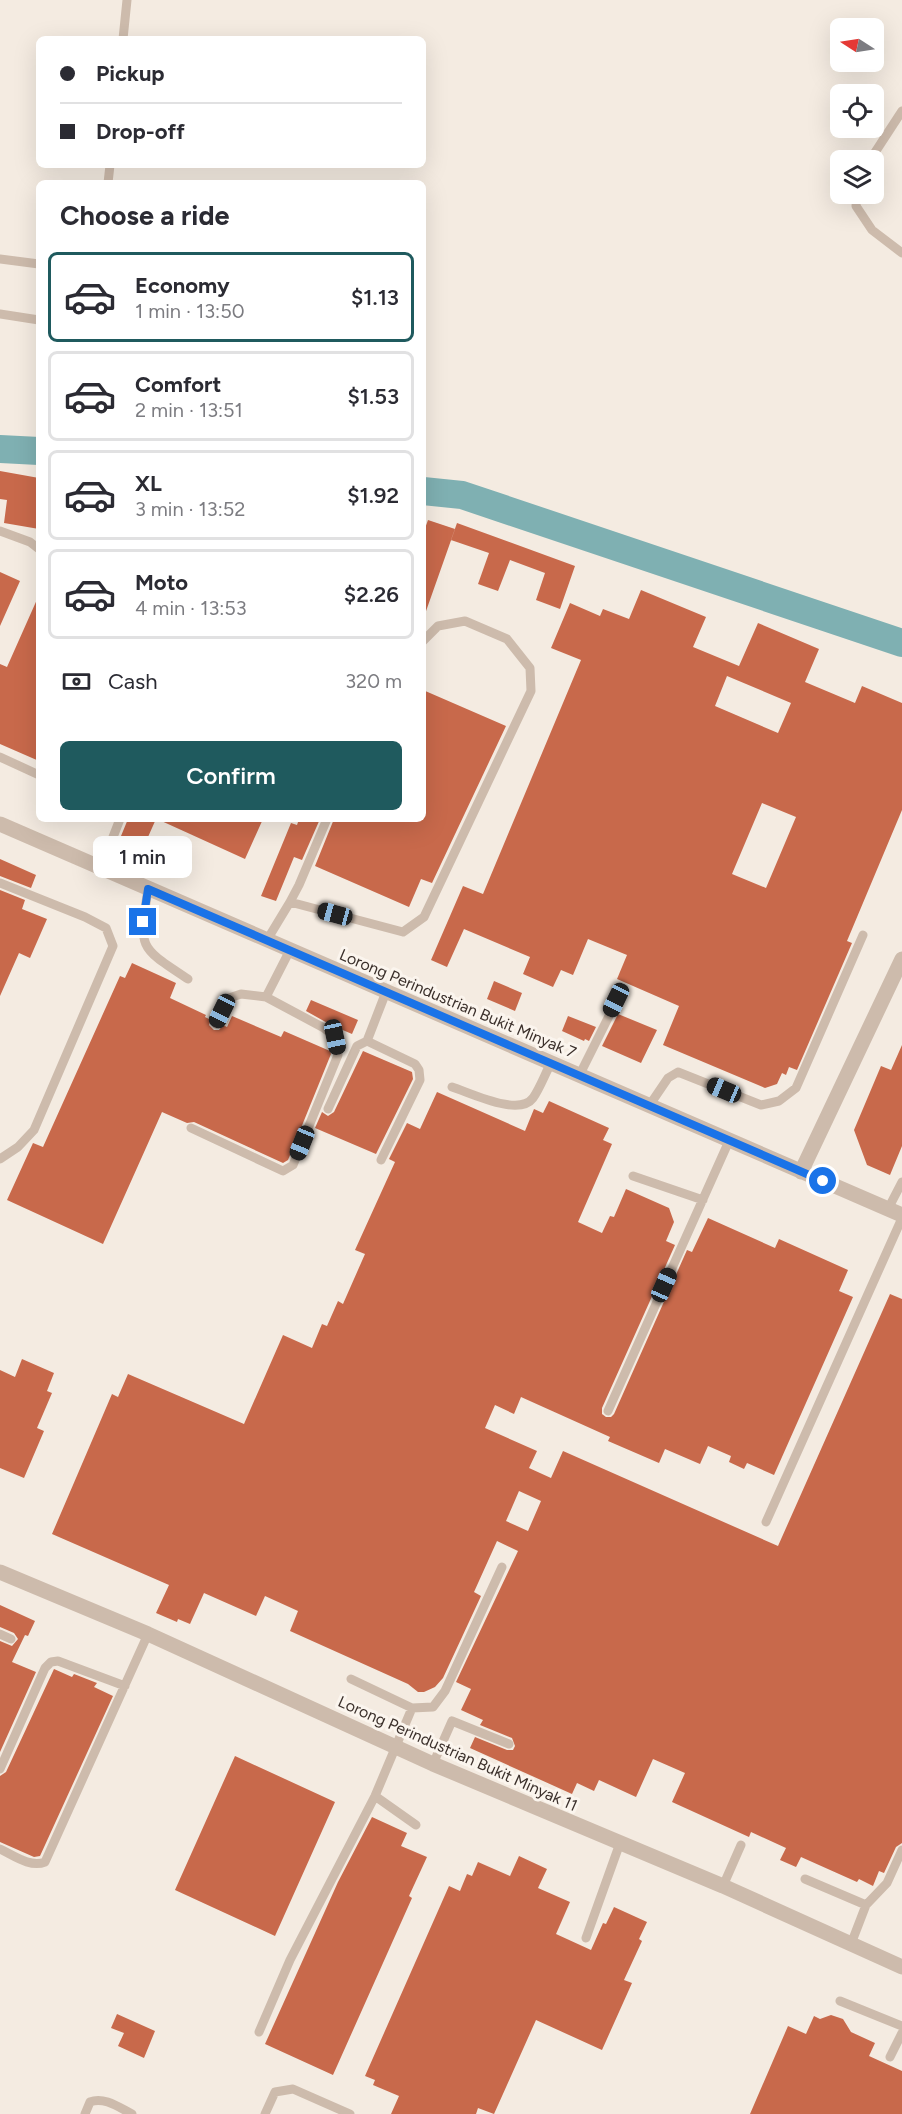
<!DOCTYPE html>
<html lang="en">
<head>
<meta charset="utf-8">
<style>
  body { margin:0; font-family:Figtree,sans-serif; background:#f2f2f3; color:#2b2b33; height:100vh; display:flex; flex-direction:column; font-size:22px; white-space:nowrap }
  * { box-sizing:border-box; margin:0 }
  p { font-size:20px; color:#7c7c81 }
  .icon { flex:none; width:33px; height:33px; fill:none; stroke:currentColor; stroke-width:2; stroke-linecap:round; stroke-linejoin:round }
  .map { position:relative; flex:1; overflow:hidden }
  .sheet { position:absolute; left:36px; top:180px; width:390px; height:642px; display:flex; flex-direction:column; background:#fff; border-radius:9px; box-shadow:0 6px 24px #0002 }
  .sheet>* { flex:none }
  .guide { position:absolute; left:36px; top:36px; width:390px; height:132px; border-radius:9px; box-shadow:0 6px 24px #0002; display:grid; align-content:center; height:132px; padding:0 24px; background:#fff }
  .needle { width:39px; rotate:282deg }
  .fabs { position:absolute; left:830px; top:18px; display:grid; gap:12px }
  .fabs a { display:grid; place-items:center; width:54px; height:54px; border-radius:9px; background:#fff; box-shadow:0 6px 24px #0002; font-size:30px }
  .end { position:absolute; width:27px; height:27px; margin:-14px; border:8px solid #1a73e8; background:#fff; box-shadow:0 0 0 3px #fff }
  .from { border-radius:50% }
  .bubble { position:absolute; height:42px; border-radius:9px; background:#fff; box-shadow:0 6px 24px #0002; font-size:20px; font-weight:600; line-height:42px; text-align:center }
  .car { position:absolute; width:18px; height:36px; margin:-18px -9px; border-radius:8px; box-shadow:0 0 4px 2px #0007; background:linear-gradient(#222 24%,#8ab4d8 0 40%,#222 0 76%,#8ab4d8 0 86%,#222 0) }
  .guide b { display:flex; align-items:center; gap:21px; height:57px; font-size:22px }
  .guide b+b { border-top:2px solid #e1e1e2 }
  .guide i { width:15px; height:15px; background:#2b2b33 }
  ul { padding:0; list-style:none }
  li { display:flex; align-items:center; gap:18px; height:90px; margin:0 12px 9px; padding:0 12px; border:3px solid #e1e1e2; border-radius:9px }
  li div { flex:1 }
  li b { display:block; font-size:22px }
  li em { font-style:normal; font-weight:600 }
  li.current { border-color:#1f5a5e }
  li>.icon { width:54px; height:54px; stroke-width:1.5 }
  h2 { padding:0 24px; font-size:27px; line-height:72px }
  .pay { display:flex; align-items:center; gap:15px; height:66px; padding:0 24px; font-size:22px }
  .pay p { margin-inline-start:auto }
  .button { display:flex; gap:12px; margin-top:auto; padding:12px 24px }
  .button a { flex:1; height:69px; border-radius:9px; background:#1f5a5e; color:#fff; font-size:24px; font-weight:600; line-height:69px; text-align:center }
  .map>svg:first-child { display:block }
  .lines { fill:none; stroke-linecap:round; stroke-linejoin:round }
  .river { stroke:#7fb0b2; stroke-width:28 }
  .building { fill:#c8694b; fill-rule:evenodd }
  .service { stroke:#cdbbac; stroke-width:9 }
  .minor { stroke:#cdbbac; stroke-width:15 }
  .route { stroke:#1a73e8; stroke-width:8 }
  .labels { text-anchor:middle; stroke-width:6; stroke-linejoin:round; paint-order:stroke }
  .street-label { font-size:16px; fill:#3b302b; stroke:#fbf5ee }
</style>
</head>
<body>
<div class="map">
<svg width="902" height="2114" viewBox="0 0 902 2114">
  <rect width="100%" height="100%" fill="#f4ebe1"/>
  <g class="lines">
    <path class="river" d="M0,449L39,451
      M423,491L462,495L902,643"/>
  </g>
  <path class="building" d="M0,471L39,478V529L4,523L7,500L0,499Z
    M428,520L455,529L425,614L423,613V534Z
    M457,523L575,566L560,609L536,600L545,573L510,560L498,591L478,584L489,553L451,540Z
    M0,572L20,581L0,626Z
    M641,590L706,617L693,647L739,666L758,623L819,649L805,682L855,703L862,686L902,703V810L847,941L852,943L797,1070L789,1067L786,1075L782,1073L777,1084L765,1088L663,1045L679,1006L617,979L627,955L588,939L573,975L561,970L553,987L523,974L530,957L464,929L447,967L431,960L463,886L483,894L581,660L551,648L570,603L600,616L603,609L629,619ZM727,676L791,703L778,733L715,706ZM762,803L796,817L766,888L732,874Z
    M39,595V761L0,744V664L7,667Z
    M423,690L506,726L432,883L421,879L409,907L315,866L334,819H423Z
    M128,819H156L144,846L121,836Z
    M157,819H263L245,859Z
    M299,819H320L302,860L294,857L276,901L261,896L291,823L297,825Z
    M0,859L36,875L31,888L0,876Z
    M0,890L25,900L22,909L47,919L30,958L19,953L0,996Z
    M132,963L176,983L170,998L206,1015L205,1017L211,1020L209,1025L214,1030H219L223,1025L227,1027L232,1016L281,1037L284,1031L330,1051L331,1054L288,1160L283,1163L194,1122L187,1123L162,1112L103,1244L7,1200L33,1143L43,1147L120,976L125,978Z
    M494,981L522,993L515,1011L487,999Z
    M311,1000L358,1020L352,1034L331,1025L306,1011Z
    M618,1014L657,1030L641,1063L602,1046Z
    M568,1016L596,1027L589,1041L585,1039L584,1041L562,1031Z
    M902,1045V1146L890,1175L867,1165L854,1130L881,1066L891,1070Z
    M363,1051L412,1072L413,1079L376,1154L315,1128L322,1112L328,1116L334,1112Z
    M437,1092L525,1131L534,1109L543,1113L549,1101L609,1128L603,1140L612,1144L578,1222L602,1233L610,1216L614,1217L626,1189L669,1208L674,1222L666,1241L675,1245L602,1408V1414L606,1417H611L614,1414L687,1250L692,1252L708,1218L775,1248L779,1239L848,1270L839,1291L853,1297L774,1475L747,1463L744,1469L729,1462L731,1456L708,1446L700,1464L665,1449L659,1463L608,1441L610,1437L521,1397L514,1414L495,1405L485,1428L537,1451L529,1468L551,1478L563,1451L778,1546L890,1294L902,1299V1843L896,1847L884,1873L879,1871L873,1886L859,1879L857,1882L801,1857L796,1867L780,1860L786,1848L751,1832L749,1837L672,1802L685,1773L653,1759L636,1797L599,1780L594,1791L577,1783L572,1794L470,1748L475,1737L507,1750H513L515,1746L512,1738L480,1725L483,1720L461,1710L471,1689L456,1682L518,1551L497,1541L474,1592L481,1596L443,1678L435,1687L424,1692H418L408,1684L290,1631L298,1611L265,1596L256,1616L204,1593L190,1624L178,1619L177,1622L156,1613L169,1585L52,1534L112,1394L118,1397L128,1374L244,1424L283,1335L312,1348L322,1324L327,1326L338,1301L343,1304L365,1254L355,1250L395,1162L389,1159L407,1123L420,1129ZM519,1491L541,1501L528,1531L506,1521Z
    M22,1359L54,1373L47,1391L52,1393L37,1428L44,1431L24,1478L0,1468V1370L15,1377Z
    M0,1605L35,1621L28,1636L25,1635L12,1662L36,1672L0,1752V1641L12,1646L18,1639L14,1633L0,1627Z
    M54,1669L72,1677L74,1674L97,1683L94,1687L113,1696L40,1856L34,1857L0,1842V1776L6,1772Z
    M235,1756L335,1802L275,1936L175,1890Z
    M372,1817L407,1833L401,1846L427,1857L409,1896L412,1898L333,2075L265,2044L338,1882Z
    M519,1856L547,1869L538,1888L570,1902L556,1934L591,1950L603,1923L606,1924L614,1907L647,1922L639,1939L642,1941L624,1980L632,1983L602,2050L536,2020L494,2114L478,2108L476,2114H391L399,2096L373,2085L375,2080L365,2076L449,1886L460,1891L467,1874L472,1876L478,1862L510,1876Z
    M117,2014L155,2031L144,2058L118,2046L124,2033L111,2028Z
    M831,2015L843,2019L851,2032L875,2043L869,2056L902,2071V2114H750L788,2026L806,2034L814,2016L820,2019Z"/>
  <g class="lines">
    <path class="service" d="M123,39L127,0
      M870,160L902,111
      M108,183L110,165
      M857,194L856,206L872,230L902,253
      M0,259L39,264
      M0,314L39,320
      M0,531L30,542L39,549
      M0,757L39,775
      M327,819L299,885L290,902L403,932L424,917L531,691L530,668L507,639L465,621L438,626L423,641
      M101,868L120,819
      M0,883L85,917L106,928L113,946L34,1130L18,1147L0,1159
      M148,889C139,949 138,946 188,979
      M267,940L290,902
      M216,1024L229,998L241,994L266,997L290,950
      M579,1076L617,1000
      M452,1087C471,1093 519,1117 533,1098C540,1088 545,1074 551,1063
      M649,1106L668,1078L678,1072L761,1105L779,1101L796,1088L863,935
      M328,1109L357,1046L367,1041
      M191,1128L283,1171L293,1165L338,1055L335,1037L324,1028L266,997
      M381,1160L420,1080L419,1070L415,1064L367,1041L386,992
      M633,1176L703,1200
      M888,1209L902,1182
      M608,1411L729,1141
      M766,1522L902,1218
      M0,1634L11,1639
      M351,1679L412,1708L433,1707L445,1691L502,1567
      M433,1764L452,1721L509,1744
      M0,1769L45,1668L51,1662L58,1661L125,1686
      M375,1796L416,1825
      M0,1849C13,1855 30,1868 45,1862L148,1634
      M805,1879L866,1905
      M723,1886L741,1845
      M586,1938L620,1843
      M851,1944L866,1905L887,1883L902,1850
      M840,2001L902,2026
      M259,2032L290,1960L375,1796L412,1708
      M890,2057L902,2033
      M85,2114L90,2102C104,2096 120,2108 132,2114
      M265,2114L275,2092L293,2089L350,2114"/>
    <path class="minor" d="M0,824L902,1215
      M801,1172L902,959
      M0,1572L148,1634L433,1764L723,1886L902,1967"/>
  </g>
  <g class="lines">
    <path class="route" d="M143,922L148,889L823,1181"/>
  </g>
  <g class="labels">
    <g class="street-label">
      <text transform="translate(458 1003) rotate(23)" y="6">Lorong Perindustrian Bukit Minyak 7</text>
      <text transform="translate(458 1753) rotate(24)" y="6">Lorong Perindustrian Bukit Minyak 11</text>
    </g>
  </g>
</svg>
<div class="fabs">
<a><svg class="needle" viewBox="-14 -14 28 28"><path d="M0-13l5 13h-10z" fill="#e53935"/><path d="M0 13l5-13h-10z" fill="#7c7c81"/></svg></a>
<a><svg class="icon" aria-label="locate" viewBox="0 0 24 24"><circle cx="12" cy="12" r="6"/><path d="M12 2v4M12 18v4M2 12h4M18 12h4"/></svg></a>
<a><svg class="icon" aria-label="layers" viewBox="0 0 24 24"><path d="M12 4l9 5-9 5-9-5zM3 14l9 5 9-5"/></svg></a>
</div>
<i class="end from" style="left:823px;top:1181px"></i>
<i class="end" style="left:143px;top:922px"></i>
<div class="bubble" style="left:93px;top:836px;width:99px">1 min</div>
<i class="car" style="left:335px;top:914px;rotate:285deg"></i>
<i class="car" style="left:616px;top:1000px;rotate:206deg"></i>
<i class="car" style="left:222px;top:1011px;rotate:206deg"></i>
<i class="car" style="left:335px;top:1037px;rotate:168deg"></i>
<i class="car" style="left:724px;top:1090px;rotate:293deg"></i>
<i class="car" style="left:302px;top:1143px;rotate:202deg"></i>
<i class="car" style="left:664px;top:1285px;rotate:24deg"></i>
<div class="guide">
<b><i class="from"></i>Pickup</b>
<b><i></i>Drop-off</b>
</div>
<section class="sheet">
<h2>Choose a ride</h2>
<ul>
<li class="current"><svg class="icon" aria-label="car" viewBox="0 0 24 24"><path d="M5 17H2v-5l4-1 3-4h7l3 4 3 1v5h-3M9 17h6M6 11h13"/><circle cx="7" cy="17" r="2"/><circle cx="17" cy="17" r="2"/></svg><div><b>Economy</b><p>1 min · 13:50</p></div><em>$1.13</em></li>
<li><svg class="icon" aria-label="car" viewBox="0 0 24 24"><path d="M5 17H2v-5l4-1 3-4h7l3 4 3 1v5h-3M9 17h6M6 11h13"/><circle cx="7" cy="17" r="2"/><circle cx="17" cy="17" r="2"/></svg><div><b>Comfort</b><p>2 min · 13:51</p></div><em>$1.53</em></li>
<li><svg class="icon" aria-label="car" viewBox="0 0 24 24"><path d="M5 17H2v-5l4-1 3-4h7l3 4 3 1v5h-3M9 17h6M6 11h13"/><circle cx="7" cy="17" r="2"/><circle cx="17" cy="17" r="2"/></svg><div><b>XL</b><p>3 min · 13:52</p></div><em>$1.92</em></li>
<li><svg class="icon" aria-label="car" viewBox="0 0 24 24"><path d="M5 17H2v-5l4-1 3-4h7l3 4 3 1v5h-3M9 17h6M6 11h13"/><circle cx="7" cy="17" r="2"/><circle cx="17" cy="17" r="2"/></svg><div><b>Moto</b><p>4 min · 13:53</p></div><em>$2.26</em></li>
</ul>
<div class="pay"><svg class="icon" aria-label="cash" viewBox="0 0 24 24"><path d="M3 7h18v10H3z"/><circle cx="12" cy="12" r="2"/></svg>Cash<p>320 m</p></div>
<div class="button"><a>Confirm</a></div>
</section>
</div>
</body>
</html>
